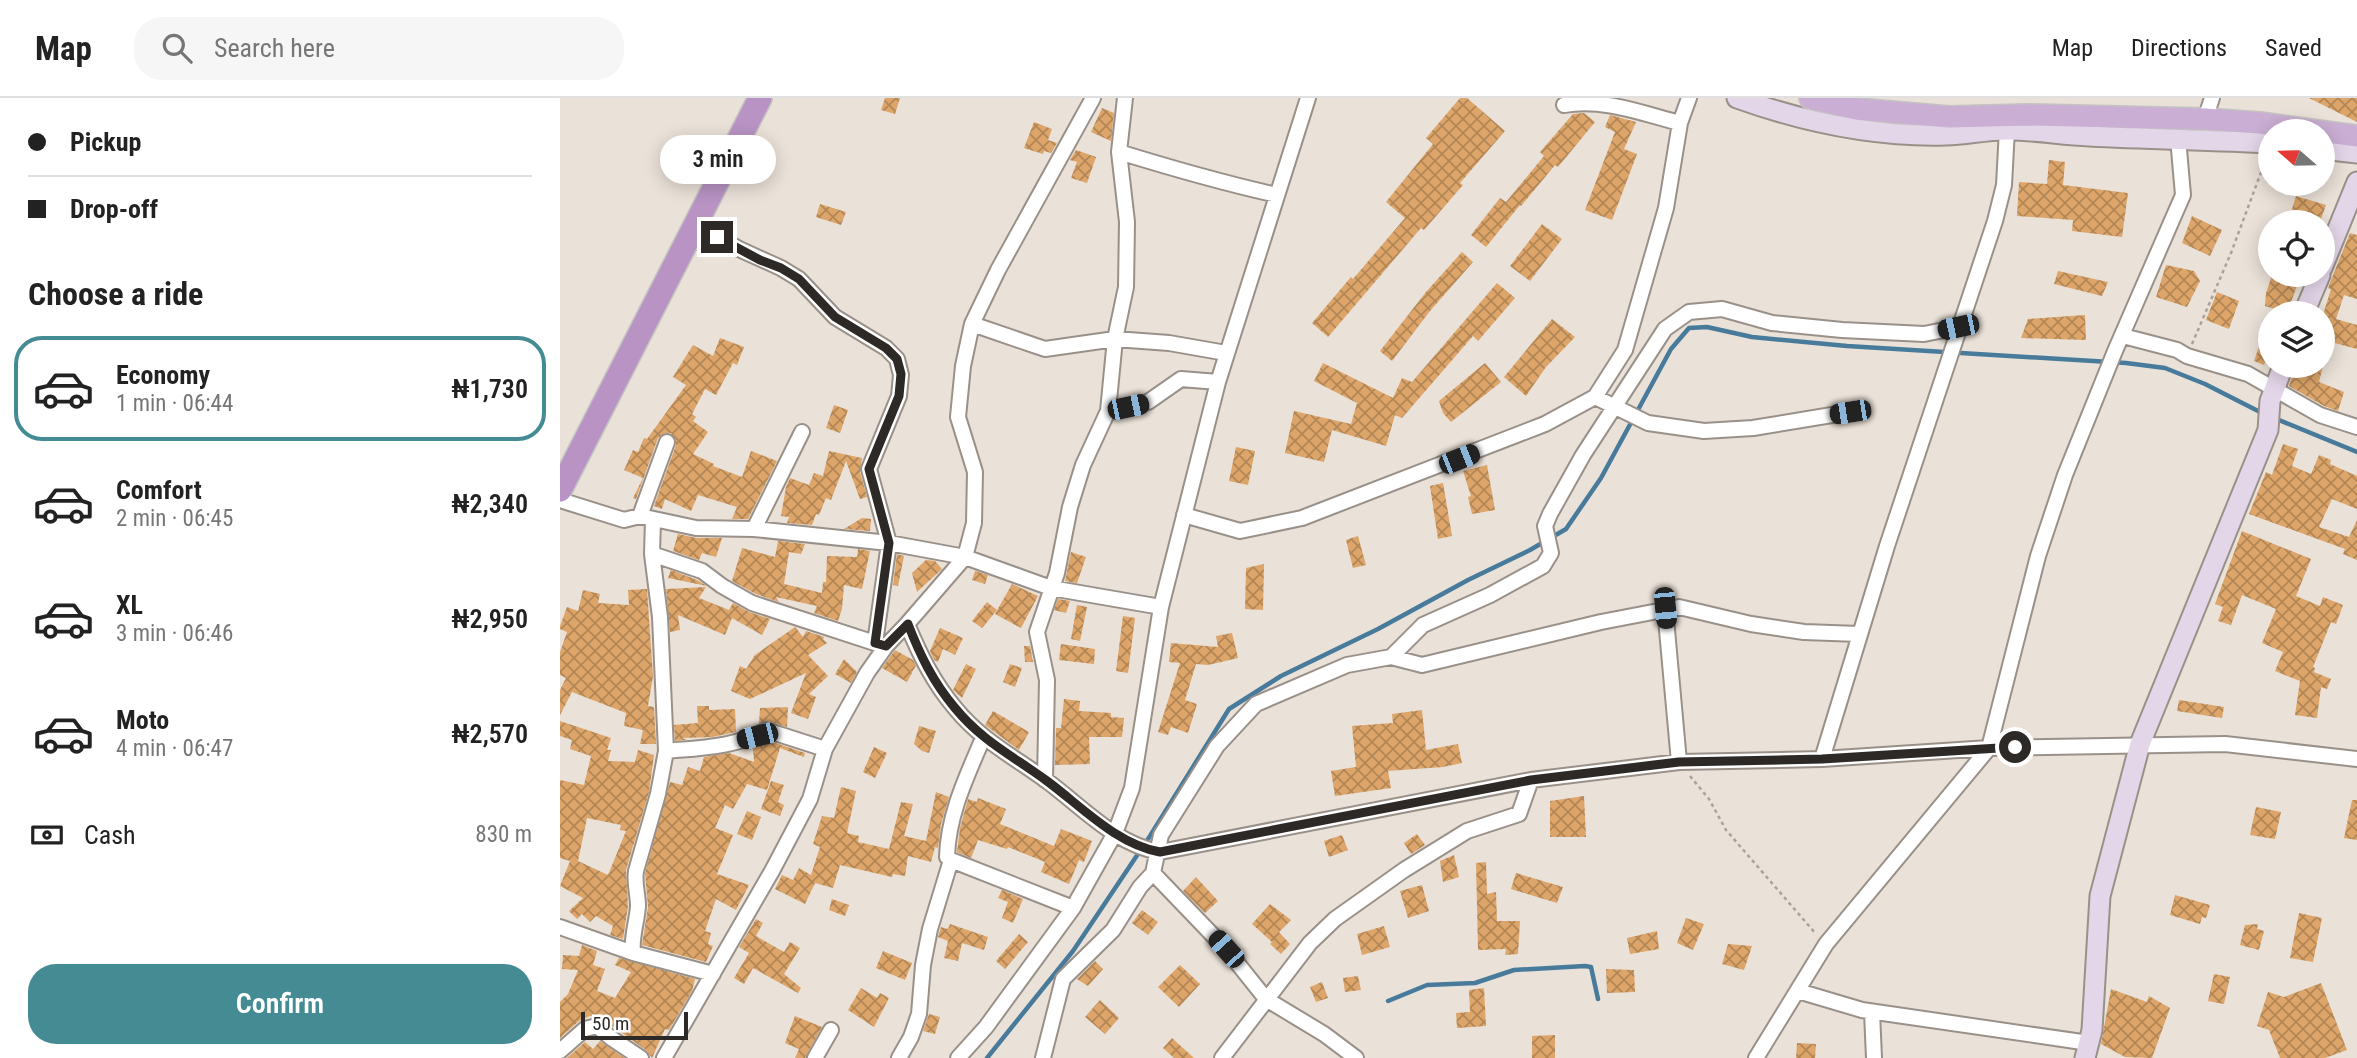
<!DOCTYPE html>
<html lang="en">
<head>
<meta charset="utf-8">
<style>
  body { margin:0; font-family:"Roboto Condensed",sans-serif; background:#f6f6f6; color:#222; height:100vh; display:flex; flex-direction:column; font-size:26px; white-space:nowrap }
  * { box-sizing:border-box; margin:0 }
  p { font-size:23px; color:#767676 }
  .icon { flex:none; width:38px; height:38px; fill:none; stroke:currentColor; stroke-width:2; stroke-linecap:round; stroke-linejoin:round }
  .map { position:relative; flex:1; overflow:hidden }
  .sheet { display:flex; flex-direction:column; background:#fff; width:560px }
  .sheet>* { flex:none }
  .banner { display:grid; align-content:center; height:154px; padding:0 28px; background:#fff }
  .needle { width:46px; rotate:290deg }
  .fabs { position:absolute; left:1698px; top:21px; display:grid; gap:14px }
  .fabs a { display:grid; place-items:center; width:77px; height:77px; border-radius:50%; background:#fff; box-shadow:0 4px 18px #0003; font-size:35px }
  .scale { position:absolute; left:21px; bottom:18px; width:107px; box-sizing:border-box; padding-left:7px; border:4px solid #2c2926; border-top:0; font-size:19px; line-height:24px; white-space:nowrap; color:#2c2926; -webkit-text-stroke:5px #fff; paint-order:stroke }
  .end { position:absolute; width:32px; height:32px; margin:-16px; border:9px solid #2c2926; background:#fff; box-shadow:0 0 0 4px #fff }
  .from { border-radius:50% }
  .bubble { position:absolute; height:49px; border-radius:24px; background:#fff; box-shadow:0 4px 18px #0003; font-size:23px; font-weight:600; line-height:49px; text-align:center }
  .car { position:absolute; width:21px; height:42px; margin:-21px -10px; border-radius:9px; box-shadow:0 0 5px 2px #0007; background:linear-gradient(#222 24%,#8ab4d8 0 40%,#222 0 76%,#8ab4d8 0 86%,#222 0) }
  .banner b { display:flex; align-items:center; gap:24px; height:66px; font-size:26px }
  .banner b+b { border-top:2px solid #e0e0e0 }
  .banner i { width:18px; height:18px; background:#222 }
  ul { padding:0; list-style:none }
  li { display:flex; align-items:center; gap:21px; height:105px; margin:0 14px 10px; padding:0 14px; border:4px solid transparent; border-radius:28px }
  li div { flex:1 }
  li b { display:block; font-size:26px }
  li em { font-style:normal; font-weight:600 }
  li.active { border-color:#448b94 }
  li>.icon { width:63px; height:63px; stroke-width:1.5 }
  h2 { padding:0 28px; font-size:32px; line-height:84px }
  .pay { display:flex; align-items:center; gap:18px; height:77px; padding:0 28px; font-size:26px }
  .pay p { margin-inline-start:auto }
  .action { display:flex; gap:14px; margin-top:auto; padding:14px 28px }
  .action a { flex:1; height:80px; border-radius:28px; background:#448b94; color:#fff; font-size:28px; font-weight:600; line-height:80px; text-align:center }
  header { display:flex; align-items:center; gap:42px; box-sizing:border-box; height:98px; padding:0 35px; background:#fff; border-bottom:2px solid #e0e0e0 }
  header strong { font-size:33px }
  nav { display:flex; gap:38px; margin-inline-start:auto; font-size:24px }
  .search { width:490px; height:63px; background:#f6f6f6; display:flex; align-items:center; gap:18px; box-sizing:border-box; padding:0 24px; border-radius:28px; color:#767676; font-size:26px }
  main { display:flex; flex:1; min-height:0 }
  .map>svg:first-child { display:block }
  .lines { fill:none; stroke-linecap:round; stroke-linejoin:round }
  .stream { stroke:#487b9b; stroke-width:4.5 }
  .building { fill:url(#building-cross-hatch); fill-rule:evenodd }
  .minor-casing { stroke:#999189; stroke-width:18 }
  .secondary-casing { stroke:#999189; stroke-width:23 }
  .primary-casing { stroke:#c4c3c2; stroke-width:24 }
  .trunk-casing { stroke:#c4c3c2; stroke-width:26 }
  .path { stroke:#a9a29b; stroke-width:2.5; stroke-dasharray:3.5 3.5; stroke-linecap:butt }
  .minor { stroke:#fff; stroke-width:14 }
  .secondary { stroke:#e4d6e9; stroke-width:19 }
  .primary { stroke:#caaed3; stroke-width:21 }
  .trunk { stroke:#b893c4; stroke-width:23 }
  .route { stroke:#2c2926; stroke-width:9 }
</style>
</head>
<body>
<header>
<strong>Map</strong>
<div class="search"><svg class="icon" aria-label="search" viewBox="0 0 24 24"><circle cx="10" cy="10" r="6"/><path d="M15 15l6 6"/></svg>Search here</div>
<nav><a>Map</a><a>Directions</a><a>Saved</a></nav>
</header>
<main>
<section class="sheet">
<div class="banner">
<b><i class="from"></i>Pickup</b>
<b><i></i>Drop-off</b>
</div>
<h2>Choose a ride</h2>
<ul>
<li class="active"><svg class="icon" aria-label="car" viewBox="0 0 24 24"><path d="M5 17H2v-5l4-1 3-4h7l3 4 3 1v5h-3M9 17h6M6 11h13"/><circle cx="7" cy="17" r="2"/><circle cx="17" cy="17" r="2"/></svg><div><b>Economy</b><p>1 min · 06:44</p></div><em>₦1,730</em></li>
<li><svg class="icon" aria-label="car" viewBox="0 0 24 24"><path d="M5 17H2v-5l4-1 3-4h7l3 4 3 1v5h-3M9 17h6M6 11h13"/><circle cx="7" cy="17" r="2"/><circle cx="17" cy="17" r="2"/></svg><div><b>Comfort</b><p>2 min · 06:45</p></div><em>₦2,340</em></li>
<li><svg class="icon" aria-label="car" viewBox="0 0 24 24"><path d="M5 17H2v-5l4-1 3-4h7l3 4 3 1v5h-3M9 17h6M6 11h13"/><circle cx="7" cy="17" r="2"/><circle cx="17" cy="17" r="2"/></svg><div><b>XL</b><p>3 min · 06:46</p></div><em>₦2,950</em></li>
<li><svg class="icon" aria-label="car" viewBox="0 0 24 24"><path d="M5 17H2v-5l4-1 3-4h7l3 4 3 1v5h-3M9 17h6M6 11h13"/><circle cx="7" cy="17" r="2"/><circle cx="17" cy="17" r="2"/></svg><div><b>Moto</b><p>4 min · 06:47</p></div><em>₦2,570</em></li>
</ul>
<div class="pay"><svg class="icon" aria-label="cash" viewBox="0 0 24 24"><path d="M3 7h18v10H3z"/><circle cx="12" cy="12" r="2"/></svg>Cash<p>830 m</p></div>
<div class="action"><a>Confirm</a></div>
</section>
<div class="map">
<svg width="1797" height="960" viewBox="0 0 1797 960">
  <defs>
    <pattern id="building-cross-hatch" width="8" height="8" patternUnits="userSpaceOnUse" patternTransform="scale(1.75)"><rect width="8" height="8" fill="#dda569"/><path d="M0 0l8 8M0 8l8-8" fill="none" stroke="#b38656"/></pattern>
  </defs>
  <rect width="100%" height="100%" fill="#eae1d8"/>
  <g class="lines">
    <path class="stream" d="M1714,320L1797,354
      M828,903L867,887L915,885L954,872L1025,868L1031,869L1038,901
      M427,960L513,853L590,738L669,611L721,578L818,531L908,482L970,452L1006,431L1041,380L1111,251L1129,230L1147,229L1192,239L1287,248L1566,265L1605,270L1645,286L1702,315"/>
  </g>
  <path class="building" d="M325,0H340L335,16L321,12Z
    M900,0H907L945,33L900,85L903,87L864,132L861,130L768,239L752,225L791,179L793,181L845,120L826,104L873,46L866,40Z
    M1749,0H1797V24Z
    M542,10L554,15L551,43L531,34Z
    M1024,15L1035,24L998,69L995,67L961,108L960,107L926,149L911,137L940,100L946,104L984,58L980,54L1013,16Z
    M1050,17L1076,24L1064,51L1077,56L1052,122L1025,112L1055,34L1045,29Z
    M474,24L492,31L488,42L497,45L491,55L484,53L483,56L464,50Z
    M516,52L536,59L527,85L511,80L517,64L510,62Z
    M1489,62L1505,64L1503,87L1568,95L1562,139L1512,133L1513,122L1457,118L1459,84L1487,86Z
    M1736,98L1766,107L1760,124H1728Z
    M260,106L286,114L281,127L256,119Z
    M1632,118L1662,132L1650,158L1622,145Z
    M982,126L1002,141L970,183L950,168Z
    M1790,135L1797,137V201L1784,197L1776,221L1797,227V251L1771,244L1762,265V220L1771,191L1768,190Z
    M902,154L913,164L870,213L832,263L820,253L866,194Z
    M1606,167L1634,173L1640,183L1627,209L1596,199Z
    M1498,173L1548,184L1542,198L1494,186Z
    M1712,177H1741L1727,215L1705,208L1706,195Z
    M937,185L955,200L918,243L913,238L842,320L835,317L826,348L772,332L764,364L725,355L734,313L791,326L797,305L754,283L763,265L833,300L842,280L852,284Z
    M1657,194L1679,203L1669,231L1646,222Z
    M1525,217L1526,242L1461,240L1468,221Z
    M992,221L1015,239L986,269L966,298L944,279Z
    M1708,223L1710,252L1704,267L1694,263Z
    M160,240L184,249L177,267L173,265L156,297L145,291L132,316L136,319L133,323L148,334L133,356L154,366L153,368L182,379L191,353L217,363L188,421H172L177,409L138,397L131,413L105,401L102,411L94,408L116,347V342L111,335H105L98,340L76,401L73,400L83,380L64,372L73,352L78,354L84,340L87,341L126,287L113,279L133,247L153,258Z
    M925,265L941,284L891,324L883,315L879,303Z
    M1735,268H1763L1759,284L1784,294L1778,313L1764,308L1729,288Z
    M274,307L288,312L280,335L266,330Z
    M1723,346L1738,351L1732,368L1751,376L1759,357L1771,362L1770,366L1797,378V411L1772,401L1759,429L1789,439L1797,422V462L1783,456L1785,451L1689,416L1706,374L1712,377Z
    M676,349L695,353L688,387L669,383Z
    M269,353L302,360L300,374L307,399L300,401L286,363L271,402L266,400L259,417L256,416L252,427L227,425L229,419L221,418L226,389L230,380L249,387L254,375L263,378Z
    M927,367L935,412L912,416L908,399L911,398L903,373Z
    M883,385L892,438L878,441L870,388Z
    M302,420L311,421L310,433L284,431Z
    M1682,433L1751,461L1736,498L1760,508L1763,499L1783,507L1776,526L1771,524L1753,569L1755,570L1754,574L1771,581L1767,591L1761,589L1757,620L1735,617L1740,583L1715,573L1723,554L1702,545L1716,511L1682,497L1671,527L1658,523L1663,509L1655,506Z
    M118,436L136,440H162L156,459L142,455L139,462L113,453Z
    M798,438L806,467L793,470L786,442Z
    M218,443L245,446L241,456L229,454L224,486L262,495L263,484H266L267,458L297,459L298,451L310,453L302,491L284,487L282,511L278,523L254,515L257,508L216,499L219,504L196,496L172,483L182,450L215,459Z
    M511,454L526,459L517,485L505,483Z
    M337,456L344,458L338,488L333,487Z
    M366,462L375,463L382,471L357,494L352,475Z
    M704,466L703,512L685,511L686,470Z
    M111,472L137,482L147,488L108,480Z
    M415,473L428,477L425,486L412,482Z
    M452,486L478,498L461,530L435,516Z
    M146,489L139,500L169,512L173,505L189,514L210,521L202,537L172,520L165,537L118,517L120,532L110,534L106,491Z
    M87,491L93,578L88,608L94,609L96,646H80L83,632L64,628L66,615L12,594L0,617V592L6,580L0,577V554L7,534L0,531V528L7,509L18,513L23,492L40,496L38,505L69,507L68,492Z
    M498,501L510,503L506,515L494,512Z
    M427,504L437,512L422,530L412,523Z
    M517,507L527,509L520,543L511,541Z
    M563,518L575,520L568,575L556,573Z
    M235,529L243,539L246,533L264,539L263,541L267,545L248,557L268,578L249,596L256,599L248,621L231,615L246,575L190,601L171,593L180,568L186,571L195,557Z
    M380,530L403,540L395,557L383,551L378,564L374,562L370,553Z
    M672,535L678,560L648,567L636,566L625,602L637,606L628,635L611,629L608,637L598,634L620,565L609,564L611,545L658,549L656,538Z
    M501,546L535,551L534,566L499,562Z
    M464,548H470L473,564H465Z
    M335,552L353,562L356,568L352,574L350,573L352,575L347,584L322,570Z
    M284,561L297,574L291,585L275,576Z
    M406,566L416,571L402,600L393,592Z
    M450,566L462,570L455,589L443,584Z
    M504,601L520,603L519,613L551,615V619L564,620L562,639H529L530,666L495,667L496,630H501Z
    M1619,602L1664,609L1662,620L1617,613Z
    M137,608H149V612L175,611L176,634L152,639L122,640L127,642L115,643L114,627L138,625Z
    M228,609L227,629L208,623L199,625L200,610Z
    M862,612L866,652L898,646L902,665L883,669L828,673L831,690L775,698L771,673L796,669L792,628L833,625L832,616Z
    M433,613L469,634L459,652L425,627Z
    M0,623L51,640L47,652H51L48,663L75,664L78,652L94,657L89,694L66,772L68,808L63,841L50,837L53,828L36,818L30,824L22,816L17,821L9,813L23,800L0,788L10,763L0,760V682L24,687L31,658L10,651L12,642L0,638ZM27,720L61,727L60,732L66,733L48,777L18,763Z
    M359,628L376,633L369,655L362,653L354,646Z
    M207,642L245,655L244,659L220,650L207,692L187,686L173,711L165,707L155,730L173,737L157,776L189,787L176,812L156,801L145,833L151,835L148,846L153,848L146,864L82,847L88,809L85,775L110,684L122,687L128,669L140,673L144,659L169,655L194,664L193,649Z
    M314,649L327,655L315,680L303,674Z
    M211,683L224,687L218,704L224,707L220,718L201,711Z
    M281,689L296,693L287,735L299,738L298,744L329,751L341,704L353,706L344,738L366,743L376,694L389,699L381,726L378,750L375,749L371,764L348,758L345,778L333,776L332,779L280,767L273,790L255,785L245,806L215,791L222,777L233,782L239,770L251,777L260,749L253,746L262,718L274,720Z
    M1024,698L1026,739H990V703Z
    M418,700L446,711L440,726L494,748L501,731L532,743L524,764L519,762L509,786L481,774L485,764L448,749L447,751L418,742L411,760L397,754L400,730L408,701L417,704Z
    M1792,702H1797V742L1784,740Z
    M1696,709L1721,714L1715,741L1690,737Z
    M187,713L201,719L192,742L177,736Z
    M857,736L865,747L851,756L844,745Z
    M782,737L788,752L769,759L764,743Z
    M894,757L899,779L883,784L880,763Z
    M926,764L927,796L936,794L937,823H960L958,856L945,857L946,851L918,852L916,765Z
    M956,775L1003,789L997,805L951,791Z
    M636,779L658,803L645,815L623,793Z
    M862,787L869,813L848,820L840,793Z
    M442,792L463,801L453,825L442,820L448,804L438,800Z
    M1615,797L1650,807L1646,820L1642,819L1640,826L1610,817Z
    M272,801L289,807L285,818L269,812Z
    M710,806L731,822L719,834L730,846L721,856L710,846L712,844L692,826Z
    M582,812L598,824L588,837L572,825Z
    M1739,815L1762,820L1753,864L1730,860Z
    M1126,820L1144,826L1133,852L1117,845Z
    M196,821L203,825L196,838L224,854L230,844L240,850L224,876L241,890L238,895L193,870L184,886L174,880L189,855L179,849Z
    M390,826L428,839L424,852L402,845L398,863L384,860L388,843L378,839L381,829L388,831Z
    M1698,826L1697,831L1704,833L1699,852L1680,847L1685,827Z
    M824,828L830,849L802,857L797,836Z
    M1097,833L1099,851L1070,856L1067,840Z
    M459,836L468,844L445,871L436,863Z
    M1168,846L1192,848L1184,872L1162,866Z
    M22,847L37,853L33,867L45,871L37,893L55,900L71,874L55,867L59,860L135,881L132,893L109,932L105,931L92,960L86,952L39,919L30,918L19,923L0,940V904L8,896L18,872L2,871L3,857L19,858Z
    M323,853L352,865L345,882L316,870Z
    M535,863L543,871L528,888L517,881Z
    M620,867L640,886L619,909L598,889Z
    M1046,871L1074,872L1075,894L1047,895Z
    M1654,876L1670,879L1664,906L1648,903Z
    M798,878L801,892L785,894L783,880Z
    M762,884L768,900L756,904L750,889Z
    M1761,885L1787,952L1765,960H1720L1709,932L1697,928L1708,894L1724,899Z
    M301,890L317,900L320,895L329,900L314,929L288,912Z
    M924,890L926,928L897,930L896,915L910,914L909,892Z
    M1551,891L1587,904L1589,898L1610,910L1592,960L1565,959L1541,946Z
    M540,902L559,920L545,936L525,919Z
    M369,916L380,919L375,936L363,933Z
    M235,918L262,929L245,960H235L239,951L225,945Z
    M995,937V960H972V938Z
    M612,940L634,960H614L603,950Z
    M40,943L64,960H7L25,944L33,951Z
    M1237,945L1256,946L1255,960H1236Z"/>
  <g class="lines">
    <defs>
      <path id="minor" d="M1004,7C1043,0 1081,15 1120,25
        M1645,21L1652,0
        M559,54C611,70 663,85 717,97
        M136,126L179,151L221,170L239,181L275,219L326,250L337,261L341,277L339,298L309,371L329,445L315,545
        M412,226L485,251L555,241L609,245L666,255
        M1563,238L1617,252L1627,258L1688,276L1760,317L1797,329
        M1035,299L1088,325L1144,333L1193,330L1290,314
        M548,313L588,304L621,281L658,284
        M0,402L64,422L80,418L136,430L194,431L329,445L405,459L491,490L601,509
        M624,417L680,433L742,420L985,326L1035,299L1065,252L1106,110L1120,25L1129,0
        M80,418L107,344
        M93,421L92,456L142,473L162,488L192,505L321,547
        M194,431L242,334
        M1105,510L1119,664
        M347,526C360,557 373,584 395,610C422,643 453,658 487,683C521,708 556,747 600,754L971,682L1119,664L1262,661L1429,650L1665,646L1797,661
        M831,559L863,527L930,497L983,468L991,455L985,428L990,416L1023,357L1105,231L1129,214L1162,211L1212,225L1282,232L1364,236L1399,229
        M106,653C138,650 178,649 206,632L265,651
        M1262,661L1327,448L1435,123L1444,87L1447,31
        M485,682L487,582L477,534L497,475L510,409L523,367L548,313L555,241L566,189L567,124L559,54L565,0
        M391,762L513,810
        M593,775L666,851L706,901L764,936L796,960
        M0,829L73,855L153,876
        M73,855C71,839 77,824 78,808C78,796 74,786 76,773L98,696L106,653L100,519L92,456
        M1238,893L1302,912L1529,945
        M1312,914L1314,960
        M0,953L25,931L37,928L51,940L81,960
        M104,960L212,773L250,701L265,651L307,575L326,548L347,526L405,459L414,425L415,374L398,319L403,268L412,226L438,172L533,0
        M255,960L271,932
        M339,960L351,939L359,916L363,867L370,831L391,762L387,759C388,716 407,678 423,640
        M398,960L426,929L513,810L555,735L572,690L601,509L658,284L748,0
        M483,960L503,881L553,832L580,789L593,775L601,737L657,648L696,606L787,567L831,559L862,567L1041,524L1119,509L1191,526L1244,534L1299,536
        M662,960L750,845L775,821L844,772L907,733L959,716L971,682
        M1196,960L1266,846L1429,650L1478,458L1505,377L1555,253L1623,97L1618,40"/>
      <path id="secondary" d="M1177,0C1244,24 1314,39 1386,37C1407,37 1428,31 1449,32C1476,32 1502,37 1529,38C1589,41 1649,42 1710,45
        M1762,51L1797,55
        M1762,170L1797,84
        M1744,215L1760,177
        M1525,960L1532,932L1540,798L1580,646L1708,332L1710,303L1723,268"/>
      <path id="primary" d="M1250,0L1297,11L1389,19L1467,17L1645,21L1700,25L1797,38"/>
      <path id="trunk" d="M0,392L200,0"/>
    </defs>
    <use href="#minor" class="minor-casing"/>
    <use href="#secondary" class="secondary-casing"/>
    <use href="#primary" class="primary-casing"/>
    <use href="#trunk" class="trunk-casing"/>
    <path class="path" d="M1632,246L1671,155L1706,61
      M1130,678L1149,701L1166,732L1256,836"/>
    <use href="#minor" class="minor"/>
    <use href="#secondary" class="secondary"/>
    <use href="#primary" class="primary"/>
    <use href="#trunk" class="trunk"/>
  </g>
  <g class="lines">
    <path class="route" d="M157,139L200,162L221,170L239,181L275,219L326,250L337,261L341,276L339,298L309,371L329,445L315,545L326,548L348,526C360,557 373,584 395,610C422,643 453,658 487,683C521,708 556,746 600,754L971,682L1094,667L1119,664L1262,661L1455,649"/>
  </g>
</svg>
<div class="fabs">
<a><svg class="needle" viewBox="-14 -14 28 28"><path d="M0-13l5 13h-10z" fill="#e53935"/><path d="M0 13l5-13h-10z" fill="#767676"/></svg></a>
<a><svg class="icon" aria-label="locate" viewBox="0 0 24 24"><circle cx="12" cy="12" r="6"/><path d="M12 2v4M12 18v4M2 12h4M18 12h4"/></svg></a>
<a><svg class="icon" aria-label="layers" viewBox="0 0 24 24"><path d="M12 4l9 5-9 5-9-5zM3 14l9 5 9-5"/></svg></a>
</div>
<div class="scale">50 m</div>
<i class="end from" style="left:1455px;top:649px"></i>
<i class="end" style="left:157px;top:139px"></i>
<div class="bubble" style="left:100px;top:37px;width:116px">3 min</div>
<i class="car" style="left:1398px;top:229px;rotate:258deg"></i>
<i class="car" style="left:568px;top:309px;rotate:78deg"></i>
<i class="car" style="left:1290px;top:314px;rotate:261deg"></i>
<i class="car" style="left:899px;top:361px;rotate:68deg"></i>
<i class="car" style="left:1105px;top:510px;rotate:175deg"></i>
<i class="car" style="left:197px;top:638px;rotate:256deg"></i>
<i class="car" style="left:666px;top:851px;rotate:318deg"></i>
</div>
</main>
</body>
</html>
